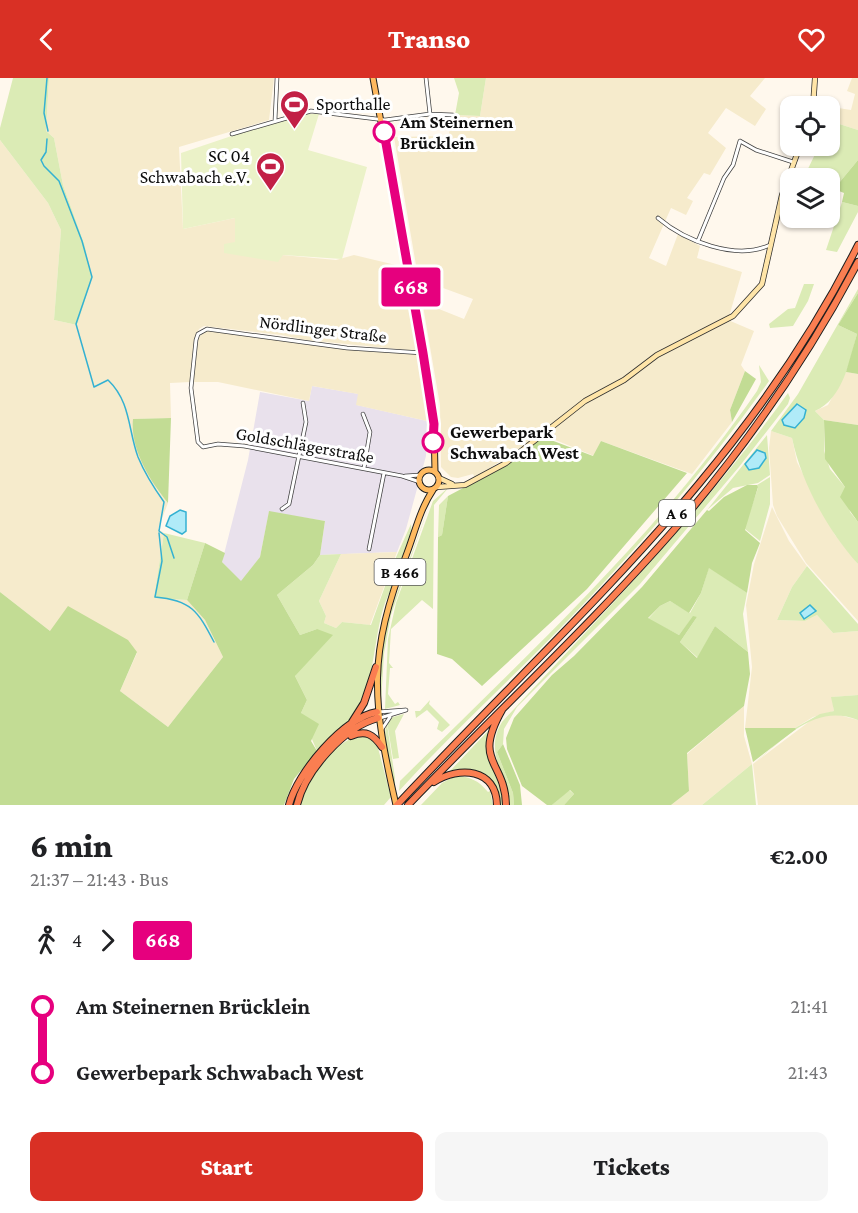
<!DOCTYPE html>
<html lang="en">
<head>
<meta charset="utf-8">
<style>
  :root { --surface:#fff; --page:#f6f6f6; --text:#202124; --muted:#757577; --accent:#d93025 }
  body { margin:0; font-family:"Crimson Pro",serif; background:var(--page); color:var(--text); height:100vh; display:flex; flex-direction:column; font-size:22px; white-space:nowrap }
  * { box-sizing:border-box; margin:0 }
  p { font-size:20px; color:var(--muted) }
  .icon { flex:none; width:33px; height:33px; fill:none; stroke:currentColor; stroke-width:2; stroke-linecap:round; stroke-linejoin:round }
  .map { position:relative; height:727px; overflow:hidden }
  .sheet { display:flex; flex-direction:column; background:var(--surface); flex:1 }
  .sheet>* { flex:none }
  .badge { padding:0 12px; border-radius:4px; font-size:21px; line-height:39px }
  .fabs { position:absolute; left:780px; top:18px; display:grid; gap:12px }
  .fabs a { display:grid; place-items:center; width:60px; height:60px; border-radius:12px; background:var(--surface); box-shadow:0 2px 4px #0004; font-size:30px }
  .map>.badge { position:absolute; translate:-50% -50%; box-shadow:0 0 0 3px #fff }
  .legs { display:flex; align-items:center; gap:9px; height:66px; padding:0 30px; font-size:20px }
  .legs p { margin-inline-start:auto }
  .overview { display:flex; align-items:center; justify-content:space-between; height:102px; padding:0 30px }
  h1 { font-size:33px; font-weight:800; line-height:45px }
  .button { display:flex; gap:12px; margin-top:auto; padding:12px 30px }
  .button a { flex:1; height:69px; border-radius:12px; background:var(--accent); color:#fff; font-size:24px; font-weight:800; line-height:69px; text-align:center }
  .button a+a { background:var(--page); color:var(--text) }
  ul { padding:0 30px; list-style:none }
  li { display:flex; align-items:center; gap:21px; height:66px; font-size:22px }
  li i { display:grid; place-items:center; width:9px; height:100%; margin:0 8px; background:currentColor }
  li i::after { content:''; width:15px; height:15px; margin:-8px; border:4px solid; border-radius:50%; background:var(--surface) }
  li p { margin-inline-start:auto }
  li:first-child i { background:linear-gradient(#0000 50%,currentColor 0) }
  li:last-child i { background:linear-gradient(currentColor 50%,#0000 0) }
  header { display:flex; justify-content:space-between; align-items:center; height:78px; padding:0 30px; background:var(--accent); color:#fff; font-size:27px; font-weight:800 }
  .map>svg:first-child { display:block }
</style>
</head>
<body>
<header><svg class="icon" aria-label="back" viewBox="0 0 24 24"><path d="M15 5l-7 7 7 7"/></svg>Transo<svg class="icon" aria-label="heart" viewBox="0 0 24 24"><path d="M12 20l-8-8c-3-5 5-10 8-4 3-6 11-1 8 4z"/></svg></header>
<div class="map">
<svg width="858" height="727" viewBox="0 0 858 727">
  <rect width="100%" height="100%" fill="#fff8ed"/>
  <path fill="#e9e1ec" d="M312,308L359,316L357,327L427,343L426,378L406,451L397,474L320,477L325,443L269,434L260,479L241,504L222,484L248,382L260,314L309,323Z"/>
  <path fill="#f6ebcc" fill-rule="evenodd" d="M49,0H274L269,42L179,69L183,151L235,140V164L282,177L336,182L354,177L404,189L419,271L417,273L306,262L281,257L204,248L199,251L194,263L190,304L170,305L171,340L133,341L157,411L168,425L158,451L164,455L154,520L187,522L205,542L223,579L168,649L120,613L137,575L50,553L0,514V62L48,125L61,152L54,242L77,247L83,224L84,165L63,107L54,60L46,53Z
    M486,0H765L750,18L766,31L755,48L726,30L708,55L726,70L710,97L704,95L687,120L693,123L686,137L671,130L649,180L666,188L678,156L700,168L697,180L742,194L728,242L754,253L741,287L745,293L730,332L732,344L692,396L601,363L594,378L541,356L475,400L473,396L458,400L451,399L441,389L440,327L394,59L448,58L455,37L480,38ZM435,207L473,221L464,241L439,231L434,217Z
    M852,0H858V52L830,43L832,29L851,32L855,16L847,13Z
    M206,252L364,273L421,276L427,343L356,327L358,316L312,308L309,323L218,304H192L197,261Z
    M846,294L858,296V347L824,342L815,333L828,327Z
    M771,353L792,360L797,384L805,400L835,457L858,486V543L806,485L777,438L773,427L769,370Z
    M772,429L789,463L807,488L792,509L777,542L805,543L817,537L833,555L858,553V617L832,619L834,633L813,639L795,650H745L752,589L746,527L754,486Z
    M397,474L370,547L342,544L336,550L324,545L326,538L319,523L341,476Z
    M744,628V658L752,686L702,727H671L689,713L687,676Z
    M835,636L858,642V727H758L753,686L814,640Z"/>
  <path fill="#dbebb5" d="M13,0H49L46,53L54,60L63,107L84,165L92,200L77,247L54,242L61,152L48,125L0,62V50Z
    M454,0H486L480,38L455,37L459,15Z
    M830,43L858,52V82L834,111L830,109V100H811L805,97L819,68H830Z
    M842,124L858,128V134L837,174L826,172Z
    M804,206H814L808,223L793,248L770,250L769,246L788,231L795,230Z
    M858,211V215L838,247L857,256C850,282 843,321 815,333L824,342V373L830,391L845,409L850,434L858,444V486C828,453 801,404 792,360L771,353L798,316Z
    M759,287L769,303C711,385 646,461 576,534C518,595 455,651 399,713L400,703C525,579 656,459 757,313L761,304Z
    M788,315L790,320L788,326L739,389L640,506L517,629L504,651L503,666L497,674L513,715L514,727H509C508,697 483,675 502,644C602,536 701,436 788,315Z
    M767,357L770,397L758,405L733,410L707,432Z
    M770,399V426L760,463L745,451V448L758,410L757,407Z
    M449,409L434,427L433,531L422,522L391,551L389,585L393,590H390L388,616L395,626L398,624L400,627L385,631L388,561L396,525L433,423Z
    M448,418L442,457L438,459L439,427Z
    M430,425L391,537L384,576L381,625V580L388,540Z
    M411,446C414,469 392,506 384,528C374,560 375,596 360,626C351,645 332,659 317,673L301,635L307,622L295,598L317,551L300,557L277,517L313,487L320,477L341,476L319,523L326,538L324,545L336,550L342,544L371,547L393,486Z
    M164,455L205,465L187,522L154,520Z
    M807,488L858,546V553L833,555L817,537L805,543L777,542L792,509Z
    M709,489L747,515L743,536L748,574L715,548L698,580L680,564L697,539H693L679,557L648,541L660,528L670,523L690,535L701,515Z
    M858,617V642C814,625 785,661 753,686L795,650L820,636L834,633L831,619Z
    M430,622L429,626L450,647L442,654L437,651L439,644L427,632L416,640L415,633H420Z
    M404,636L395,653L399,680L393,681L387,644L393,639Z
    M387,646L395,700V708C391,694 381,658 387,646Z
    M488,653C481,687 502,697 503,727H499L497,718L475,694L450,693Z
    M356,658L370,659L378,670L391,719L384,727H299C309,699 328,670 356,658Z
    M752,686L756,727H702Z
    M455,698C470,698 479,703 488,714L490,713L493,727H421L442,705Z
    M569,712L574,716L564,727H552Z"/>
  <path fill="#c2dc94" d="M858,82V128L842,124L844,115L834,111Z
    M858,215V296L846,294L857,256L838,247Z
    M745,293L756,301L732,344L730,332Z
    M171,340L168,425C150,403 130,371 133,341Z
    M824,342L858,347V444L840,419L845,409L825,381Z
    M543,359L593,378L601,363L687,395L587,511L482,608L452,581L437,576L438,459L442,457L448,418L497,392Z
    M747,407H757L758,409L745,452L760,465L752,485L747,515L709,490L701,515L689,535L670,523L660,528L648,540L679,557L693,538L697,539L680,564L697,580L715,548L748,574L750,596L744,628L687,675L689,713L671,727H564L574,716L570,712L552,727H547L522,708L507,671L506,660L514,640L552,597L574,578L642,509L707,432L709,433L724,419Z
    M269,433L325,443L320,477L313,487L277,517L300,557L317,551L333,557L295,598L307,622L301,635L319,646L311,663L317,673L294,701L284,727H0V514L50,553L68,528L128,562L137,574L120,613L168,649L223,579L205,542L187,522L205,465L225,475L222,484L241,503L260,479Z
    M745,650H795L796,651L753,684Z
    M503,666L520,707L522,727H514L513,715L497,674Z"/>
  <path fill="#ebf2c8" d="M297,36H319L308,72L367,89L342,181L283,177L278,184L224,175V166L235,164V140L183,151L181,75Z"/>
  <path fill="#b0ebf8" stroke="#34b1d2" stroke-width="1.5" d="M797,326L806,332L804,340L795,350L784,347L782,342Z
    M757,372L765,375L766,380L759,390L749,392L745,386Z
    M180,432L186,434V453L182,456L166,448L170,438Z
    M810,527L816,533L804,541L800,535Z"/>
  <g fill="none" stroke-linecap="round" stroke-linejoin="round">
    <path stroke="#34b1d2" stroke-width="1.5" d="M47,0L44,35L48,53
      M47,61L46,74L41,82L44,88L59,103L82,163L92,199L76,246L94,309L108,302C131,324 128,352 138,379C145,396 154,410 164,424L159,453L167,459L174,480
      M159,455L162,483L155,519C191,522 198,533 214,564"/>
    <defs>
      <path id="street" d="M426,0L430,36
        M275,42L277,0
        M232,56L311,33L385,42L430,36L453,37
        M658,140C685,163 736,183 770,167
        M698,163L724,100L733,87L740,63L756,72L793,84
        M363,336L370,354L364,390
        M405,398L421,397
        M420,404L402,398L244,368L218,366L203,369L198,364L191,310L196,262L198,256L207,251L347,270L423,275
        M282,431L289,426L306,344L303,325
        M369,471L384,395
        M378,634L405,632
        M380,640L406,632
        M382,651L390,639"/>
      <path id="secondary" d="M813,28L815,0
        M439,400L452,406
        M437,409L465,407L506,385L585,323L624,302L657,277L733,238L762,206L782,117L800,68"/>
      <path id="primary" d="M373,0L423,275L434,346L435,394
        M419 402a10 10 0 1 1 20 0a10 10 0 1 1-20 0Z
        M396,727C372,622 367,578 407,475C415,454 420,431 433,412"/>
      <path id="highway" d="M502,632C472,685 505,682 506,727
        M352,644L364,625L376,589
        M351,658C366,652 373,656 382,669
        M434,704C459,688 496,690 497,727
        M289,727C297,695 343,640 377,634
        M297,727C305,693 344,649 378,640
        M397,727C565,547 746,392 858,167
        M408,727C498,633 594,544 679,446C748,365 808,279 858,184"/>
    </defs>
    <use href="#street" stroke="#404040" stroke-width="4.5"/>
    <use href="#secondary" stroke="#2f2f2f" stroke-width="6"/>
    <use href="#primary" stroke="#1e1e1e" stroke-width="7"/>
    <use href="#highway" stroke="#1e1e1e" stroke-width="8"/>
    <use href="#street" stroke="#fff" stroke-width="3"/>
    <use href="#secondary" stroke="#ffe5a8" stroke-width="4.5"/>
    <use href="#primary" stroke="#feb95f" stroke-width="5"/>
    <use href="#highway" stroke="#fa7e51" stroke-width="6"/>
  </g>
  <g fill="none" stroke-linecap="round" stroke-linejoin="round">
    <defs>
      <path id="line-1" d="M384,54L423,275L434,346L433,364"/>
    </defs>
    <use href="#line-1" stroke="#fff" stroke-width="14"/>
    <use href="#line-1" stroke="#e6007e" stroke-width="9"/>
  </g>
  <defs>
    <symbol id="stadium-pin" viewBox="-11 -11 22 30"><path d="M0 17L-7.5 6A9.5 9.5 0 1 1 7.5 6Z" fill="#c22046" stroke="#fff"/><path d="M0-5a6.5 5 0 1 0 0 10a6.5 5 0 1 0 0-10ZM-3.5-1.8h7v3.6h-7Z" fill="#fff"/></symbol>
  </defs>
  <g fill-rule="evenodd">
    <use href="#stadium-pin" x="278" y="10" width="33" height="45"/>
    <use href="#stadium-pin" x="254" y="72" width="33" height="45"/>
  </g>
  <g fill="#fff" stroke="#e6007e" stroke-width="3">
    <circle cx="384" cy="54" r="10"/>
    <circle cx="433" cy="364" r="10"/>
  </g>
  <g text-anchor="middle" stroke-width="6" stroke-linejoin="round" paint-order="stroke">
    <g fill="#fff" stroke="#565656" stroke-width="1.5">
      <rect x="659" y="422" width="36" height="26" rx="4.5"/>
      <rect x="374.5" y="481" width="51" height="26" rx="4.5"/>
    </g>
    <g font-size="16" font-weight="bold" fill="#0d0d0d">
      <text x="677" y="441">A 6</text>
      <text x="400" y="500">B 466</text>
    </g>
    <g font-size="18" fill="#0d0d0d" stroke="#fff" text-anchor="start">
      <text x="316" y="32">Sporthalle</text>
      <text x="250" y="84" text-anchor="end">SC 04<tspan x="250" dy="21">Schwabach e.V.</tspan></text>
    </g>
    <g font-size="18" font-weight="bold" fill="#0d0d0d" stroke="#fff" text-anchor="start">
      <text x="400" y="50">Am Steinernen<tspan x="400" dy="21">Brücklein</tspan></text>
      <text x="450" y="360">Gewerbepark<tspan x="450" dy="21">Schwabach West</tspan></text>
    </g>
    <g font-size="18" fill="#0d0d0d" stroke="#fff">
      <text transform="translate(323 251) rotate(7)" y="6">Nördlinger Straße</text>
      <text transform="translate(305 367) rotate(10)" y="6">Goldschlägerstraße</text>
    </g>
  </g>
</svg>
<div class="fabs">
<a><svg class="icon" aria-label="locate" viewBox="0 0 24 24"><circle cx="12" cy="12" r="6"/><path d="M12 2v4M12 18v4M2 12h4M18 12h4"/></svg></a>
<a><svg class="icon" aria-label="layers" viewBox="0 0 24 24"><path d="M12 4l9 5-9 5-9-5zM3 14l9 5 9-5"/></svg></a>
</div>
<b class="badge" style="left:411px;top:209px;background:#e6007e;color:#fff">668</b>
</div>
<section class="sheet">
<div class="overview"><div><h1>6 min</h1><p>21:37 – 21:43 · Bus</p></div><b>€2.00</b></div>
<div class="legs"><svg class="icon" aria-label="walk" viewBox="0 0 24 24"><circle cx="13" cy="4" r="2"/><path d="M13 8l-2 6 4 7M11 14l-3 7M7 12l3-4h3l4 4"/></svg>4<svg class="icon" aria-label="forward" viewBox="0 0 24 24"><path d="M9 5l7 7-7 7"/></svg><b class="badge" style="background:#e6007e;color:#fff">668</b></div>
<ul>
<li><i style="color:#e6007e"></i><b>Am Steinernen Brücklein</b><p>21:41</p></li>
<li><i style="color:#e6007e"></i><b>Gewerbepark Schwabach West</b><p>21:43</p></li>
</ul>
<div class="button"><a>Start</a><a>Tickets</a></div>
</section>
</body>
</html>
